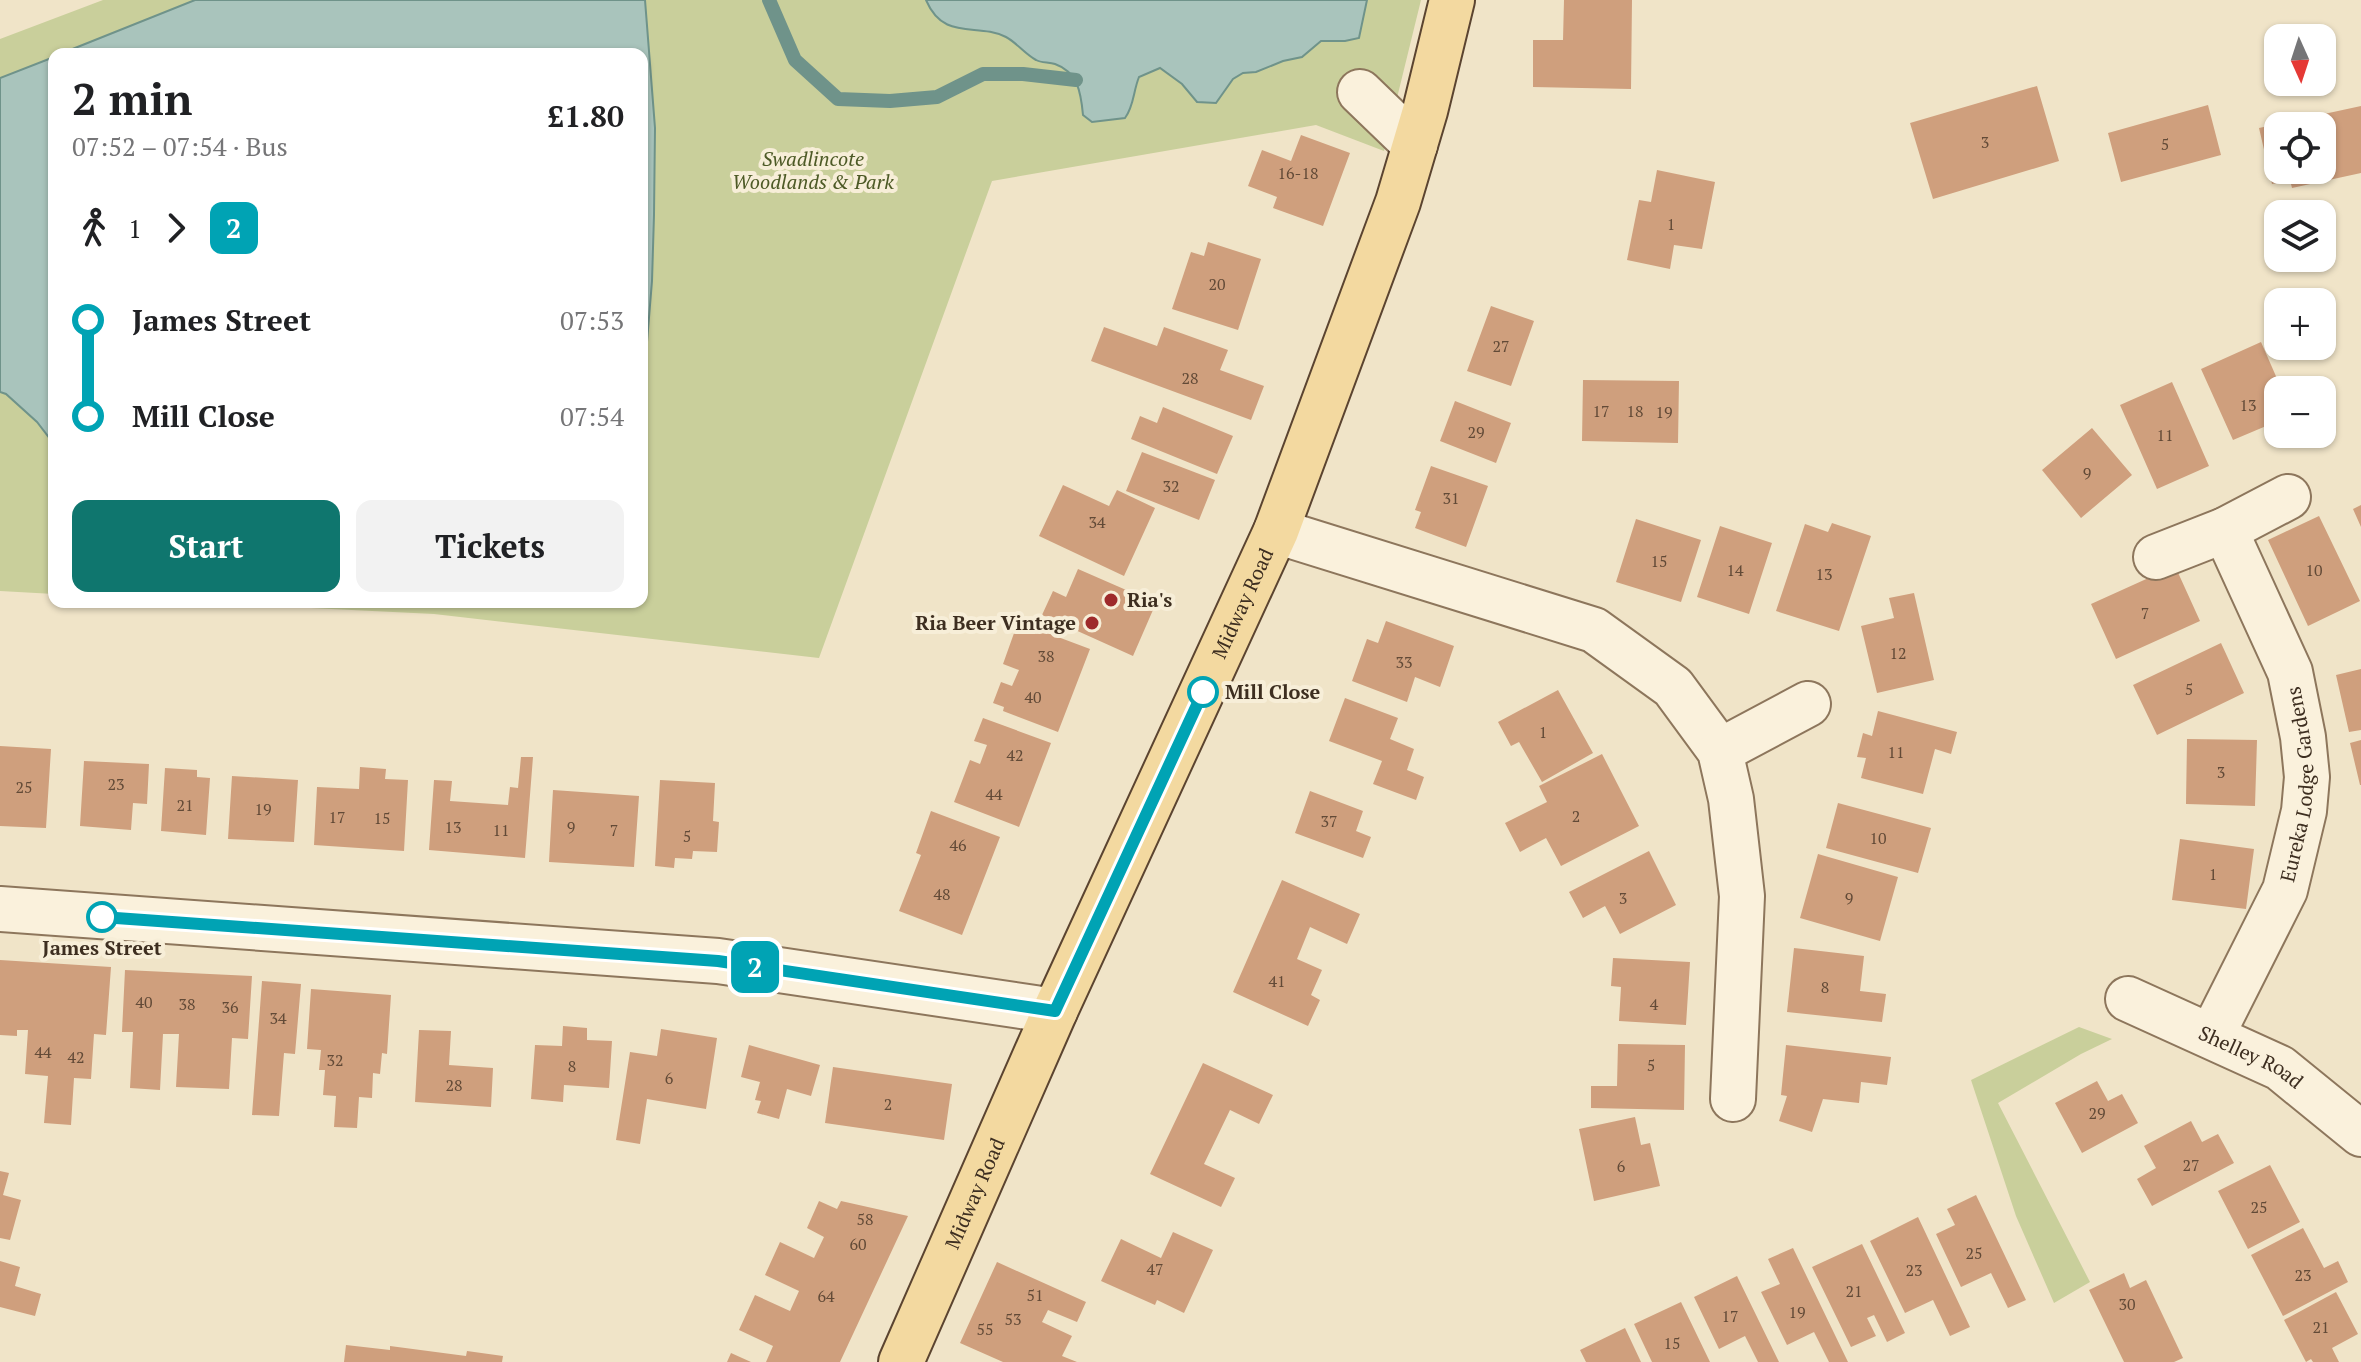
<!DOCTYPE html>
<html lang="en">
<head>
<meta charset="utf-8">
<style>
  :root { --surface:#fff; --page:#f2f2f2; --text:#202124; --muted:#757577; --accent:#0f766e }
  body { margin:0; font-family:"PT Serif",serif; background:var(--page); color:var(--text); height:100vh; display:flex; flex-direction:column; font-size:30px; white-space:nowrap }
  * { box-sizing:border-box; margin:0 }
  p { font-size:26px; color:var(--muted) }
  .icon { flex:none; width:44px; height:44px; fill:none; stroke:currentColor; stroke-width:2; stroke-linecap:round; stroke-linejoin:round }
  .map { position:relative; flex:1; overflow:hidden }
  .sheet { position:absolute; left:48px; top:48px; width:600px; height:560px; display:flex; flex-direction:column; background:var(--surface); border-radius:16px; box-shadow:0 2px 6px #0004 }
  .sheet>* { flex:none }
  .badge { padding:0 16px; border-radius:12px; font-size:28px; line-height:52px }
  .needle { width:52px; rotate:177deg }
  .buttons { position:absolute; left:2264px; top:24px; display:grid; gap:16px }
  .buttons a { display:grid; place-items:center; width:72px; height:72px; border-radius:16px; background:var(--surface); box-shadow:0 2px 6px #0004; font-size:40px }
  .map>.badge { position:absolute; translate:-50% -50%; box-shadow:0 0 0 4px #fff }
  .legs { display:flex; align-items:center; gap:12px; height:88px; padding:0 24px; font-size:26px }
  .legs p { margin-inline-start:auto }
  .summary { display:flex; align-items:center; justify-content:space-between; height:136px; padding:0 24px }
  h1 { font-size:44px; font-weight:800; line-height:60px }
  .primary-button { display:flex; gap:16px; margin-top:auto; padding:16px 24px }
  .primary-button a { flex:1; height:92px; border-radius:16px; background:var(--accent); color:#fff; font-size:32px; font-weight:800; line-height:92px; text-align:center }
  .primary-button a+a { background:var(--page); color:var(--text) }
  ul { padding:0 24px; list-style:none }
  li { display:flex; align-items:center; gap:28px; height:96px; font-size:30px }
  li i { display:grid; place-items:center; width:12px; height:100%; margin:0 10px; background:currentColor }
  li i::after { content:''; width:20px; height:20px; margin:-10px; border:6px solid; border-radius:50%; background:var(--surface) }
  li p { margin-inline-start:auto }
  li:first-child i { background:linear-gradient(#0000 50%,currentColor 0) }
  li:last-child i { background:linear-gradient(currentColor 50%,#0000 0) }
  .map>svg:first-child { display:block }
</style>
</head>
<body>
<div class="map">
<svg width="2361" height="1362" viewBox="0 0 2361 1362">
  <rect width="100%" height="100%" fill="#f0e4c8"/>
  <path fill="#c9cf9b" d="M103,0H1421L1384,151L1316,125L992,181L819,658L434,614L186,602H642V54H54V594L0,591V39Z
    M2079,1027L2112,1039L2081,1054L1998,1103L2090,1282L2054,1303L2016,1216L1971,1080Z"/>
  <path fill="#a9c4bc" stroke="#6f938a" stroke-width="2" d="M195,0H645L655,128L654,215L652,281L646,354L642,370V54H60Z
    M926,0H1367L1359,38L1345,41H1321L1302,57L1283,61L1256,72L1243,73L1233,79L1216,103L1197,102L1182,84L1160,68L1139,77C1133,92 1134,106 1125,118L1092,122L1083,115C1081,93 1078,72 1055,64C1049,62 1041,63 1036,60C1025,54 1017,43 1006,37C977,22 944,42 926,0Z
    M54,57V444L37,422L6,394L0,392V78Z"/>
  <g fill="none" stroke-linecap="round" stroke-linejoin="round">
    <path stroke="#6f938a" stroke-width="14" d="M769,0L795,60L838,99L890,101L937,97L983,74H1023L1076,80"/>
  </g>
  <path fill="#cf9f7d" fill-rule="evenodd" d="M1564,0H1632L1631,89L1533,87V40H1563Z
    M2037,86L2059,161L1933,199L1910,123Z
    M2208,105L2221,155L2121,182L2108,133Z
    M2361,106V173L2292,188L2290,180L2272,184L2259,128ZM2278,126H2322V170H2278Z
    M1301,135L1350,153L1323,226L1273,208L1277,197L1248,186L1262,150L1291,161Z
    M1657,170L1715,182L1702,249L1674,245L1670,269L1627,260L1639,200L1651,202Z
    M1208,242L1261,259L1238,330L1172,309L1191,252L1204,256Z
    M1491,306L1534,321L1511,386L1467,371Z
    M1104,327L1157,346L1164,327L1228,350L1220,370L1264,386L1251,420L1091,361Z
    M2261,342L2282,390H2278V421L2233,440L2201,369Z
    M1583,380L1679,381L1678,443L1582,441Z
    M2172,382L2209,466L2157,489L2120,405Z
    M1455,401L1511,423L1496,463L1440,441Z
    M1163,407L1233,436L1217,474L1131,439L1140,416L1157,423Z
    M2092,428L2132,475L2081,518L2042,470Z
    M1142,452L1215,480L1199,520L1126,491Z
    M1431,466L1488,486L1466,547L1415,528L1421,512L1415,510Z
    M1063,485L1109,506L1117,490L1155,508L1124,576L1039,536Z
    M2361,505V527L2353,509Z
    M2319,516L2360,601L2308,626L2268,540Z
    M1636,519L1701,540L1681,602L1616,582Z
    M1832,523L1871,536L1839,631L1776,611L1805,524L1828,532Z
    M1720,526L1772,543L1749,614L1697,597Z
    M2175,566L2200,621L2116,659L2091,604Z
    M1078,569L1156,603L1133,656L1042,615L1053,591L1066,597Z
    M1914,593L1934,680L1877,693L1861,626L1894,618L1889,598Z
    M1386,621L1454,646L1440,687L1415,677L1407,702L1352,681L1367,639L1378,643Z
    M1018,622L1090,649L1058,732L1003,711L1004,707L993,703L1001,682L1012,686L1019,670L1003,664Z
    M2221,643L2244,693L2157,735L2133,685Z
    M2361,669V730L2349,732L2336,675Z
    M1558,690L1593,753L1542,782L1519,742L1511,746L1498,722Z
    M1345,698L1398,718L1390,739L1414,749L1407,770L1424,777L1416,800L1373,784L1382,761L1329,741Z
    M1878,711L1957,732L1951,754L1935,749L1923,794L1861,778L1866,758L1857,757L1863,733L1872,736Z
    M983,718L1051,743L1019,827L954,802L970,760L980,764L987,745L974,741Z
    M2187,739L2257,740L2255,806L2186,804Z
    M2361,740V785H2360L2350,743Z
    M0,746L51,749L46,828L0,826Z
    M1602,754L1639,826L1561,866L1546,838L1520,852L1505,823L1547,802L1539,786Z
    M521,757H533L525,858L429,850L434,780L452,781L450,801L508,805L510,787L518,788Z
    M84,761L149,764L147,804L133,803L131,830L80,826Z
    M360,767L386,769L385,779L408,780L404,851L314,845L317,787L359,789Z
    M165,768L197,770V777L210,778L206,835L161,831Z
    M232,776L298,780L294,842L228,839Z
    M660,780L715,783L713,821L719,822L717,852L693,851L692,859L675,858L674,868L655,866Z
    M553,790L639,796L634,867L549,862Z
    M1310,791L1363,811L1356,831L1371,837L1363,858L1295,833Z
    M1838,803L1931,828L1918,873L1826,848Z
    M931,811L1000,837L962,935L899,911L921,855L916,853Z
    M2180,839L2254,849L2246,909L2172,900Z
    M1649,851L1676,905L1620,934L1605,906L1583,918L1569,892Z
    M1818,854L1898,877L1880,941L1800,918Z
    M1282,880L1360,914L1347,944L1310,927L1297,959L1322,970L1311,995L1320,1000L1308,1026L1233,992Z
    M1794,948L1864,956L1860,991L1886,994L1882,1022L1787,1012Z
    M1613,958L1690,962L1686,1025L1619,1021L1621,987L1611,986Z
    M0,960L111,967L106,1035L94,1034L91,1079L74,1078L71,1125L44,1123L48,1076L25,1074L28,1030H17V1036L0,1035Z
    M125,970L252,976L248,1039L232,1038L229,1089L176,1087L179,1034H163L160,1090L130,1088L133,1032H122Z
    M262,981L301,984L295,1054L284,1053L279,1116L252,1115Z
    M311,989L391,995L387,1054L382,1053L380,1074L373,1073L372,1098L359,1097L357,1128L334,1127L336,1096L323,1095L325,1070H319L321,1050L307,1049Z
    M563,1026L587,1028V1040L612,1041L609,1088L564,1085L563,1102L531,1099L535,1045L562,1046Z
    M661,1029L717,1038L706,1109L647,1099L640,1144L616,1140L630,1052L657,1056Z
    M419,1030L451,1031L449,1065L493,1068L491,1107L415,1102Z
    M1618,1044L1685,1045L1684,1110L1591,1108V1086H1617Z
    M749,1045L820,1065L811,1096L787,1089L779,1119L757,1113L761,1101L755,1100L760,1082L741,1077Z
    M1786,1045L1891,1057L1887,1085L1861,1082L1859,1103L1823,1099L1812,1132L1779,1121L1787,1096L1781,1095Z
    M1203,1063L1273,1095L1259,1124L1230,1110L1204,1164L1235,1178L1221,1207L1150,1174Z
    M833,1067L952,1084L944,1140L825,1123Z
    M2097,1081L2108,1101L2122,1094L2138,1123L2082,1153L2055,1103Z
    M1635,1117L1641,1145L1650,1143L1660,1186L1594,1201L1579,1129Z
    M2191,1121L2202,1142L2218,1134L2234,1163L2152,1206L2137,1179L2156,1168L2144,1146Z
    M2270,1165L2300,1222L2248,1249L2218,1191Z
    M0,1171L9,1173L3,1195L21,1200L10,1240L0,1238Z
    M1976,1195L2026,1300L2008,1308L1991,1273L1961,1287L1936,1234L1955,1225L1947,1209Z
    M819,1201L837,1209L841,1201L908,1216L840,1362H766L773,1346L739,1330L755,1295L790,1311L799,1291L765,1275L780,1242L814,1258L824,1237L807,1228Z
    M1918,1217L1970,1327L1950,1336L1933,1300L1905,1313L1870,1241Z
    M2303,1228L2324,1268L2338,1261L2348,1282L2283,1316L2251,1255Z
    M1173,1232L1213,1250L1184,1313L1157,1300L1155,1305L1101,1281L1121,1239L1161,1258Z
    M1862,1244L1905,1333L1887,1342L1874,1315L1867,1318L1876,1336L1851,1347L1812,1267Z
    M1793,1248L1848,1362H1829L1814,1332L1787,1345L1761,1292L1780,1284L1768,1259Z
    M0,1261L20,1267L15,1286L41,1294L35,1316L0,1307Z
    M997,1262L1086,1302L1077,1322L1048,1310L1042,1322L1072,1336L1062,1356L1077,1362H1003L960,1343Z
    M2124,1273L2130,1288L2146,1280L2183,1358L2174,1362H2124L2089,1290Z
    M1737,1276L1779,1362H1758L1745,1336L1719,1349L1694,1297Z
    M2336,1292L2358,1334L2332,1348L2339,1362H2313L2311,1359L2306,1362L2284,1320Z
    M1681,1302L1710,1362H1652L1634,1324Z
    M1625,1328L1641,1362H1586L1580,1350Z
    M346,1345L390,1350V1346L466,1356L467,1351L503,1356L502,1362H344Z
    M731,1353L751,1362H727Z"/>
  <g fill="none" stroke-linecap="round" stroke-linejoin="round">
    <defs>
      <g id="minor">
        <path d="M1360,92L1415,145"/>
        <path d="M1276,531L1594,630L1673,687L1720,751L1731,799L1742,896L1733,1099"/>
        <path d="M2156,557L2225,530L2288,497"/>
        <path d="M1720,751L1808,704"/>
        <path d="M0,909L718,961L1055,1011"/>
        <path id="s1" d="M2128,999L2280,1068L2361,1134"/>
        <path id="s2" d="M2212,1035L2285,890L2304,811L2307,777L2303,737L2290,672L2225,530"/>
      </g>
      <g id="major">
        <path id="s3" d="M901,1362L1055,1011L1276,531L1398,202L1425,111L1452,0"/>
      </g>
    </defs>
    <use href="#minor" stroke="#8d765c" stroke-width="48"/>
    <use href="#major" stroke="#5b4430" stroke-width="48"/>
    <use href="#minor" stroke="#faf1dc" stroke-width="44"/>
    <use href="#major" stroke="#f3d9a0" stroke-width="44"/>
  </g>
  <g fill="none" stroke-linecap="round" stroke-linejoin="round">
    <defs>
      <path id="line-1" d="M102,917L718,961L1055,1011L1203,692"/>
    </defs>
    <use href="#line-1" stroke="#fff" stroke-width="18"/>
    <use href="#line-1" stroke="#00a3b4" stroke-width="12"/>
  </g>
  <g fill="#9e2a2b" stroke="#f7eed8" stroke-width="3">
    <circle cx="1111" cy="600" r="8"/>
    <circle cx="1092" cy="623" r="8"/>
  </g>
  <g fill="#fff" stroke="#00a3b4" stroke-width="4">
    <circle cx="1203" cy="692" r="14"/>
    <circle cx="102" cy="917" r="14"/>
  </g>
  <g text-anchor="middle" stroke-width="8" stroke-linejoin="round" paint-order="stroke">
    <g font-size="16" fill="#624a37">
      <text x="1985" y="148">3</text>
      <text x="2165" y="150">5</text>
      <text x="1298" y="179">16-18</text>
      <text x="1671" y="230">1</text>
      <text x="1217" y="290">20</text>
      <text x="1501" y="352">27</text>
      <text x="1190" y="384">28</text>
      <text x="2248" y="411">13</text>
      <text x="1601" y="417">17</text>
      <text x="1635" y="417">18</text>
      <text x="1664" y="418">19</text>
      <text x="1476" y="438">29</text>
      <text x="2165" y="441">11</text>
      <text x="2087" y="479">9</text>
      <text x="1171" y="492">32</text>
      <text x="1451" y="504">31</text>
      <text x="1097" y="528">34</text>
      <text x="1659" y="567">15</text>
      <text x="1735" y="576">14</text>
      <text x="2314" y="576">10</text>
      <text x="1824" y="580">13</text>
      <text x="2145" y="619">7</text>
      <text x="1898" y="659">12</text>
      <text x="1046" y="662">38</text>
      <text x="1404" y="668">33</text>
      <text x="2189" y="695">5</text>
      <text x="1033" y="703">40</text>
      <text x="1543" y="738">1</text>
      <text x="1896" y="758">11</text>
      <text x="1015" y="761">42</text>
      <text x="2221" y="778">3</text>
      <text x="116" y="790">23</text>
      <text x="24" y="793">25</text>
      <text x="994" y="800">44</text>
      <text x="185" y="811">21</text>
      <text x="263" y="815">19</text>
      <text x="1576" y="822">2</text>
      <text x="337" y="823">17</text>
      <text x="382" y="824">15</text>
      <text x="1329" y="827">37</text>
      <text x="453" y="833">13</text>
      <text x="571" y="833">9</text>
      <text x="501" y="836">11</text>
      <text x="614" y="836">7</text>
      <text x="687" y="842">5</text>
      <text x="1878" y="844">10</text>
      <text x="958" y="851">46</text>
      <text x="2213" y="880">1</text>
      <text x="942" y="900">48</text>
      <text x="1623" y="904">3</text>
      <text x="1849" y="904">9</text>
      <text x="1277" y="987">41</text>
      <text x="1825" y="993">8</text>
      <text x="144" y="1008">40</text>
      <text x="187" y="1010">38</text>
      <text x="1654" y="1010">4</text>
      <text x="230" y="1013">36</text>
      <text x="278" y="1024">34</text>
      <text x="43" y="1058">44</text>
      <text x="76" y="1063">42</text>
      <text x="335" y="1066">32</text>
      <text x="1651" y="1071">5</text>
      <text x="572" y="1072">8</text>
      <text x="669" y="1084">6</text>
      <text x="454" y="1091">28</text>
      <text x="888" y="1110">2</text>
      <text x="2097" y="1119">29</text>
      <text x="2191" y="1171">27</text>
      <text x="1621" y="1172">6</text>
      <text x="2259" y="1213">25</text>
      <text x="865" y="1225">58</text>
      <text x="858" y="1250">60</text>
      <text x="1974" y="1259">25</text>
      <text x="1155" y="1275">47</text>
      <text x="1914" y="1276">23</text>
      <text x="2303" y="1281">23</text>
      <text x="1854" y="1297">21</text>
      <text x="1035" y="1301">51</text>
      <text x="826" y="1302">64</text>
      <text x="2127" y="1310">30</text>
      <text x="1797" y="1318">19</text>
      <text x="1730" y="1322">17</text>
      <text x="1013" y="1325">53</text>
      <text x="2321" y="1333">21</text>
      <text x="985" y="1335">55</text>
      <text x="1672" y="1349">15</text>
    </g>
    <g font-size="20" font-style="italic" fill="#4d5a26" stroke="#f7eed8">
      <text x="813" y="166">Swadlincote<tspan x="813" dy="23">Woodlands &amp; Park</tspan></text>
    </g>
    <g font-size="20" font-weight="bold" fill="#3d2e20" stroke="#f7eed8" text-anchor="start">
      <text x="1127" y="607">Ria's</text>
      <text x="1076" y="630" text-anchor="end">Ria Beer Vintage</text>
    </g>
    <g font-size="20" fill="#3d2e20" stroke="#f7eed8">
      <text dy="7" stroke="none"><textPath href="#s3" startOffset="832">Midway Road</textPath></text>
      <text dy="7" stroke="none"><textPath href="#s2" startOffset="270">Eureka Lodge Gardens</textPath></text>
      <text dy="7" stroke="none"><textPath href="#s1" startOffset="136">Shelley Road</textPath></text>
      <text dy="7" stroke="none"><textPath href="#s3" startOffset="184">Midway Road</textPath></text>
    </g>
    <g font-size="20" font-weight="bold" fill="#3d2e20" stroke="#f7eed8" text-anchor="start">
      <text x="1225" y="699">Mill Close</text>
      <text x="102" y="955" text-anchor="middle">James Street</text>
    </g>
  </g>
</svg>
<div class="buttons">
<a><svg class="needle" viewBox="-14 -14 28 28"><path d="M0-13l5 13h-10z" fill="#e53935"/><path d="M0 13l5-13h-10z" fill="#757577"/></svg></a>
<a><svg class="icon" aria-label="locate" viewBox="0 0 24 24"><circle cx="12" cy="12" r="6"/><path d="M12 2v4M12 18v4M2 12h4M18 12h4"/></svg></a>
<a><svg class="icon" aria-label="layers" viewBox="0 0 24 24"><path d="M12 4l9 5-9 5-9-5zM3 14l9 5 9-5"/></svg></a>
<a>+</a>
<a>−</a>
</div>
<b class="badge" style="left:755px;top:967px;background:#00a3b4;color:#fff">2</b>
<section class="sheet">
<div class="summary"><div><h1>2 min</h1><p>07:52 – 07:54 · Bus</p></div><b>£1.80</b></div>
<div class="legs"><svg class="icon" aria-label="walk" viewBox="0 0 24 24"><circle cx="13" cy="4" r="2"/><path d="M13 8l-2 6 4 7M11 14l-3 7M7 12l3-4h3l4 4"/></svg>1<svg class="icon" aria-label="forward" viewBox="0 0 24 24"><path d="M9 5l7 7-7 7"/></svg><b class="badge" style="background:#00a3b4;color:#fff">2</b></div>
<ul>
<li><i style="color:#00a3b4"></i><b>James Street</b><p>07:53</p></li>
<li><i style="color:#00a3b4"></i><b>Mill Close</b><p>07:54</p></li>
</ul>
<div class="primary-button"><a>Start</a><a>Tickets</a></div>
</section>
</div>
</body>
</html>
